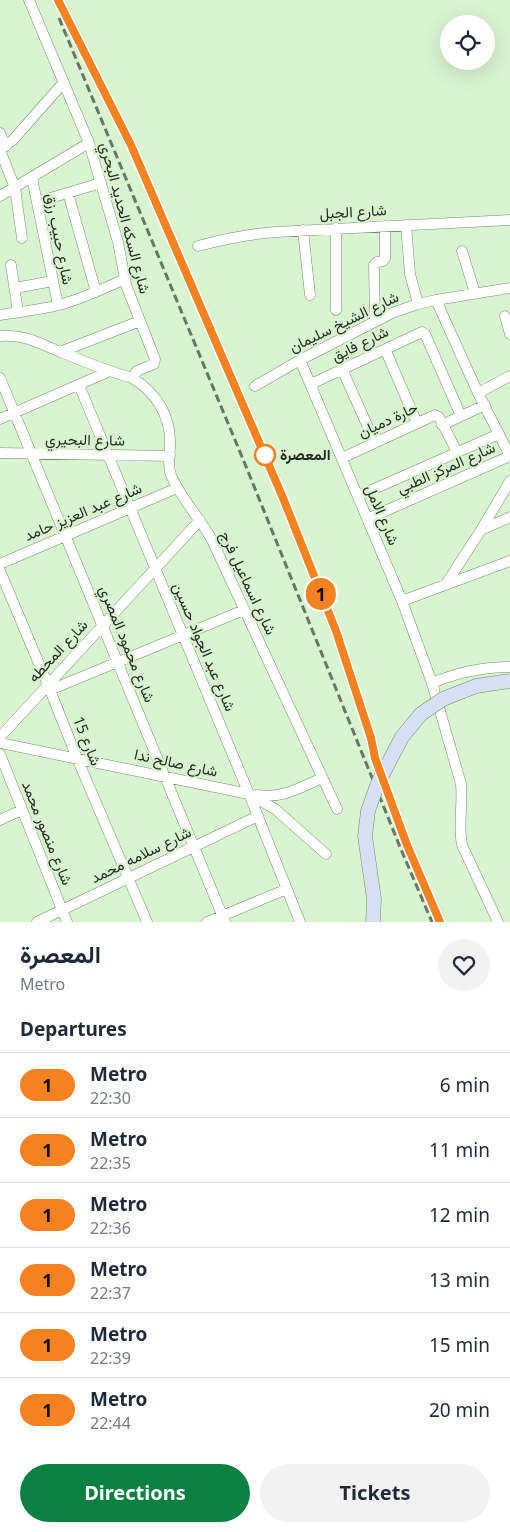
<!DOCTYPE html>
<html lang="en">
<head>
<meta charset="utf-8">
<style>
  :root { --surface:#fff; --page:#f2f2f3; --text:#1f2937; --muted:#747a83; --line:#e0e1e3; --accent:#0b8043 }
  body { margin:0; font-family:"Noto Sans",Vazirmatn,sans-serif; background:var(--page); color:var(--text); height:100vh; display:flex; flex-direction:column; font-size:19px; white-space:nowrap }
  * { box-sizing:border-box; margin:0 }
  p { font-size:16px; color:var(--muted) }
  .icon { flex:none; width:28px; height:28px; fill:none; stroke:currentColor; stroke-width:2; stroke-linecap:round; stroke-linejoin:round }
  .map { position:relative; height:922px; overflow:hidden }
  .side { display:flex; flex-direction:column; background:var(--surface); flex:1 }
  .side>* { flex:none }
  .badge { padding:0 10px; border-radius:16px; font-size:18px; line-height:32px }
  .controls { position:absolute; left:440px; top:15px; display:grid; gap:10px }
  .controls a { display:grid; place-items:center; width:55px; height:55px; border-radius:50%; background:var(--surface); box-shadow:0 5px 20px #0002; font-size:25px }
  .map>.badge { position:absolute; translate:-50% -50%; box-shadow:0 0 0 2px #fff }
  h2 { padding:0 20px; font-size:19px; line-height:45px }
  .round { display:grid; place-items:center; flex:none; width:52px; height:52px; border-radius:26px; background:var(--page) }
  .summary { display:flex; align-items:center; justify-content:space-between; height:85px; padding:0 20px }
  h1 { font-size:24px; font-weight:700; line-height:38px }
  .cta { display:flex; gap:10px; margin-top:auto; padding:10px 20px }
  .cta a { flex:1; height:58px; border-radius:30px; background:var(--accent); color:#fff; font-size:20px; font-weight:700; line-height:58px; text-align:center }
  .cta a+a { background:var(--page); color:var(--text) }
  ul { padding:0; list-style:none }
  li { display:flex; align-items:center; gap:15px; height:65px; padding:0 20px; border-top:1px solid var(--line) }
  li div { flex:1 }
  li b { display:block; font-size:19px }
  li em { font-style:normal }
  li .badge { min-width:55px; font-weight:700; text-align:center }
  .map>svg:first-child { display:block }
</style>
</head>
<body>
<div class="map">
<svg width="510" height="922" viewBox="0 0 510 922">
  <rect width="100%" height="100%" fill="#daf3d1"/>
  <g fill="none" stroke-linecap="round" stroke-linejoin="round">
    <defs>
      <path id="street" d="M29,0L89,143L118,242L126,285L155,359L154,364L137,371L132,378
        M0,133L6,146
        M0,148L12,141L64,82
        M0,150L15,188L22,238
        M32,178L58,305
        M68,193L96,292
        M0,196L89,143
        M37,202L101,183
        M406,225L410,274L418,304
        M303,230L310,295
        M198,246C224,239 249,234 276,232L510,220
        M462,251L475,293
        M11,265L18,312
        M15,288L53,281
        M436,300L478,393L510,456
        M336,310V228
        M0,315C20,312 39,310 59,305C82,299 103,289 125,279
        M505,316L510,334
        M375,320L374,265L377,262L383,261L385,258V226
        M0,336C26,334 40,344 63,353C85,362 108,371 132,378C156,392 171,416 170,445C170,455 167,465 171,475C181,499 200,518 212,540L337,809
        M385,349L417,423
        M60,352L140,321
        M300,360L402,601L432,683L461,784C463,805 458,825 462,845L498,922
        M342,369L375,443
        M0,378L225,922
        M311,384L422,332L425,334L461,416
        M79,385L249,794L300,922
        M255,386L300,360L392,313L418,304L436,300L510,288
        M478,393L510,376
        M0,419L110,371
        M442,425L485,405
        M0,453L170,456
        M342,458L435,415L439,417L457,452
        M358,496L499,434
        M367,519L510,456
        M481,530L510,517
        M0,564L177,488
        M0,571L48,685L77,758L147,922
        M446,584L481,530L510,481
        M402,601L510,561
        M432,683C456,673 483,667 510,667
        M50,690L244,610
        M0,737L200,520
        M0,743L249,794L275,809L326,854
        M0,754L67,922
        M256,795C282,799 299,788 322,778
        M0,820L22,810
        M37,922L258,816
        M207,922L287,889"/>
    </defs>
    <use href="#street" stroke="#758c6d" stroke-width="11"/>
    <use href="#street" stroke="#fff" stroke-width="10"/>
    <path stroke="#677762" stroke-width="3" stroke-dasharray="8 4" stroke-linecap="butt" d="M58,0L131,145L283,498L336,631L371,738L375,758L407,845L440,922
      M59,18L245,464L400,847L432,922"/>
    <defs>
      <path id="secondary-bridge" d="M373,922L374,899L365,836L368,811L378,783L402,737L421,714L443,699L476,686L510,681"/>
    </defs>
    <use href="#secondary-bridge" stroke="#758c6d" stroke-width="15" stroke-linecap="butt"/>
    <use href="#secondary-bridge" stroke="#d5e1f3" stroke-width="14"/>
  </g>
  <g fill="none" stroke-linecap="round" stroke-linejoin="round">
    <defs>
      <path id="line" d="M58,0L131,145L283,498L336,631L371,738L375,758L407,845L440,922"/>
    </defs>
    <use href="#line" stroke="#fff" stroke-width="11"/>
    <use href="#line" stroke="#f58220" stroke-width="8"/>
  </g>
  <circle fill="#fff" stroke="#f58220" stroke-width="2.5" cx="265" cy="455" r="10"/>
  <g text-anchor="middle" stroke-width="4.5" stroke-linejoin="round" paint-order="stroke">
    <g font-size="15" fill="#232d20" stroke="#daf3d1">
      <text transform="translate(353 212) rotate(-3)" y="5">شارع الجبل</text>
      <text transform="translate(125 218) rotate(75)" y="5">شارع السكه الحديد البحري</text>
      <text transform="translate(59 239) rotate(79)" y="5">شارع حبيب رزق</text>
      <text transform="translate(344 322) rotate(-26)" y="5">شارع الشيخ سليمان</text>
      <text transform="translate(360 344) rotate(-26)" y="5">شارع فايق</text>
      <text transform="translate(388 420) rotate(-25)" y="5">حارة دميان</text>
      <text transform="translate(85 440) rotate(1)" y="5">شارع البحيري</text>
      <text transform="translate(446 468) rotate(-24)" y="5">شارع المركز الطبي</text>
      <text transform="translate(83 512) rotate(-23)" y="5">شارع عبد العزيز حامد</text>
      <text transform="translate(382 515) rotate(67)" y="5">شارع الامل</text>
      <text transform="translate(248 583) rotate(65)" y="5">شارع اسماعيل فرج</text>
      <text transform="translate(127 644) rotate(68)" y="5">شارع محمود المصري</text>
      <text transform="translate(204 647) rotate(67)" y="5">شارع عبد الجواد حسين</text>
      <text transform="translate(58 651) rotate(-47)" y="5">شارع المحطه</text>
      <text transform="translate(87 741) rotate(68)" y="5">شارع 15</text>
      <text transform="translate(176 763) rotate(12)" y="5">شارع صالح ندا</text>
      <text transform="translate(47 833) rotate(68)" y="5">شارع منصور محمد</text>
      <text transform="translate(141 855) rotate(-26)" y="5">شارع سلامه محمد</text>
    </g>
    <g font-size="15" font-weight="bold" fill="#232d20" stroke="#daf3d1" text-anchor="start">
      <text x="280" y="460">المعصرة</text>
    </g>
  </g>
</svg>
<div class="controls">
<a><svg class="icon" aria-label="locate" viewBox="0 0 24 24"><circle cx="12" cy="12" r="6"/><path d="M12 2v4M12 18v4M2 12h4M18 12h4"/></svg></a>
</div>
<b class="badge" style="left:321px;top:594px;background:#f58220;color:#111">1</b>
</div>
<section class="side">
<div class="summary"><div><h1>المعصرة</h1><p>Metro</p></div><a class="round"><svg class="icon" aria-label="heart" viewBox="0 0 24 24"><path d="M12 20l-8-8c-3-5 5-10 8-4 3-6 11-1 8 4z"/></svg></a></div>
<h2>Departures</h2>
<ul>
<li><span class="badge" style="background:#f58220;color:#111">1</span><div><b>Metro</b><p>22:30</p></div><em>6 min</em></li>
<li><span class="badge" style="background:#f58220;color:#111">1</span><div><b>Metro</b><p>22:35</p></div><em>11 min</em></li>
<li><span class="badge" style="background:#f58220;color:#111">1</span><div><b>Metro</b><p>22:36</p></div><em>12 min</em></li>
<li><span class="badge" style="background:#f58220;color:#111">1</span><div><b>Metro</b><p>22:37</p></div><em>13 min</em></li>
<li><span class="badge" style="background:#f58220;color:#111">1</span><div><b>Metro</b><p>22:39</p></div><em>15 min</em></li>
<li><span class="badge" style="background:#f58220;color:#111">1</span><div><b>Metro</b><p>22:44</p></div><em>20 min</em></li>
</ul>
<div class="cta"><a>Directions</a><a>Tickets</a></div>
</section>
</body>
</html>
